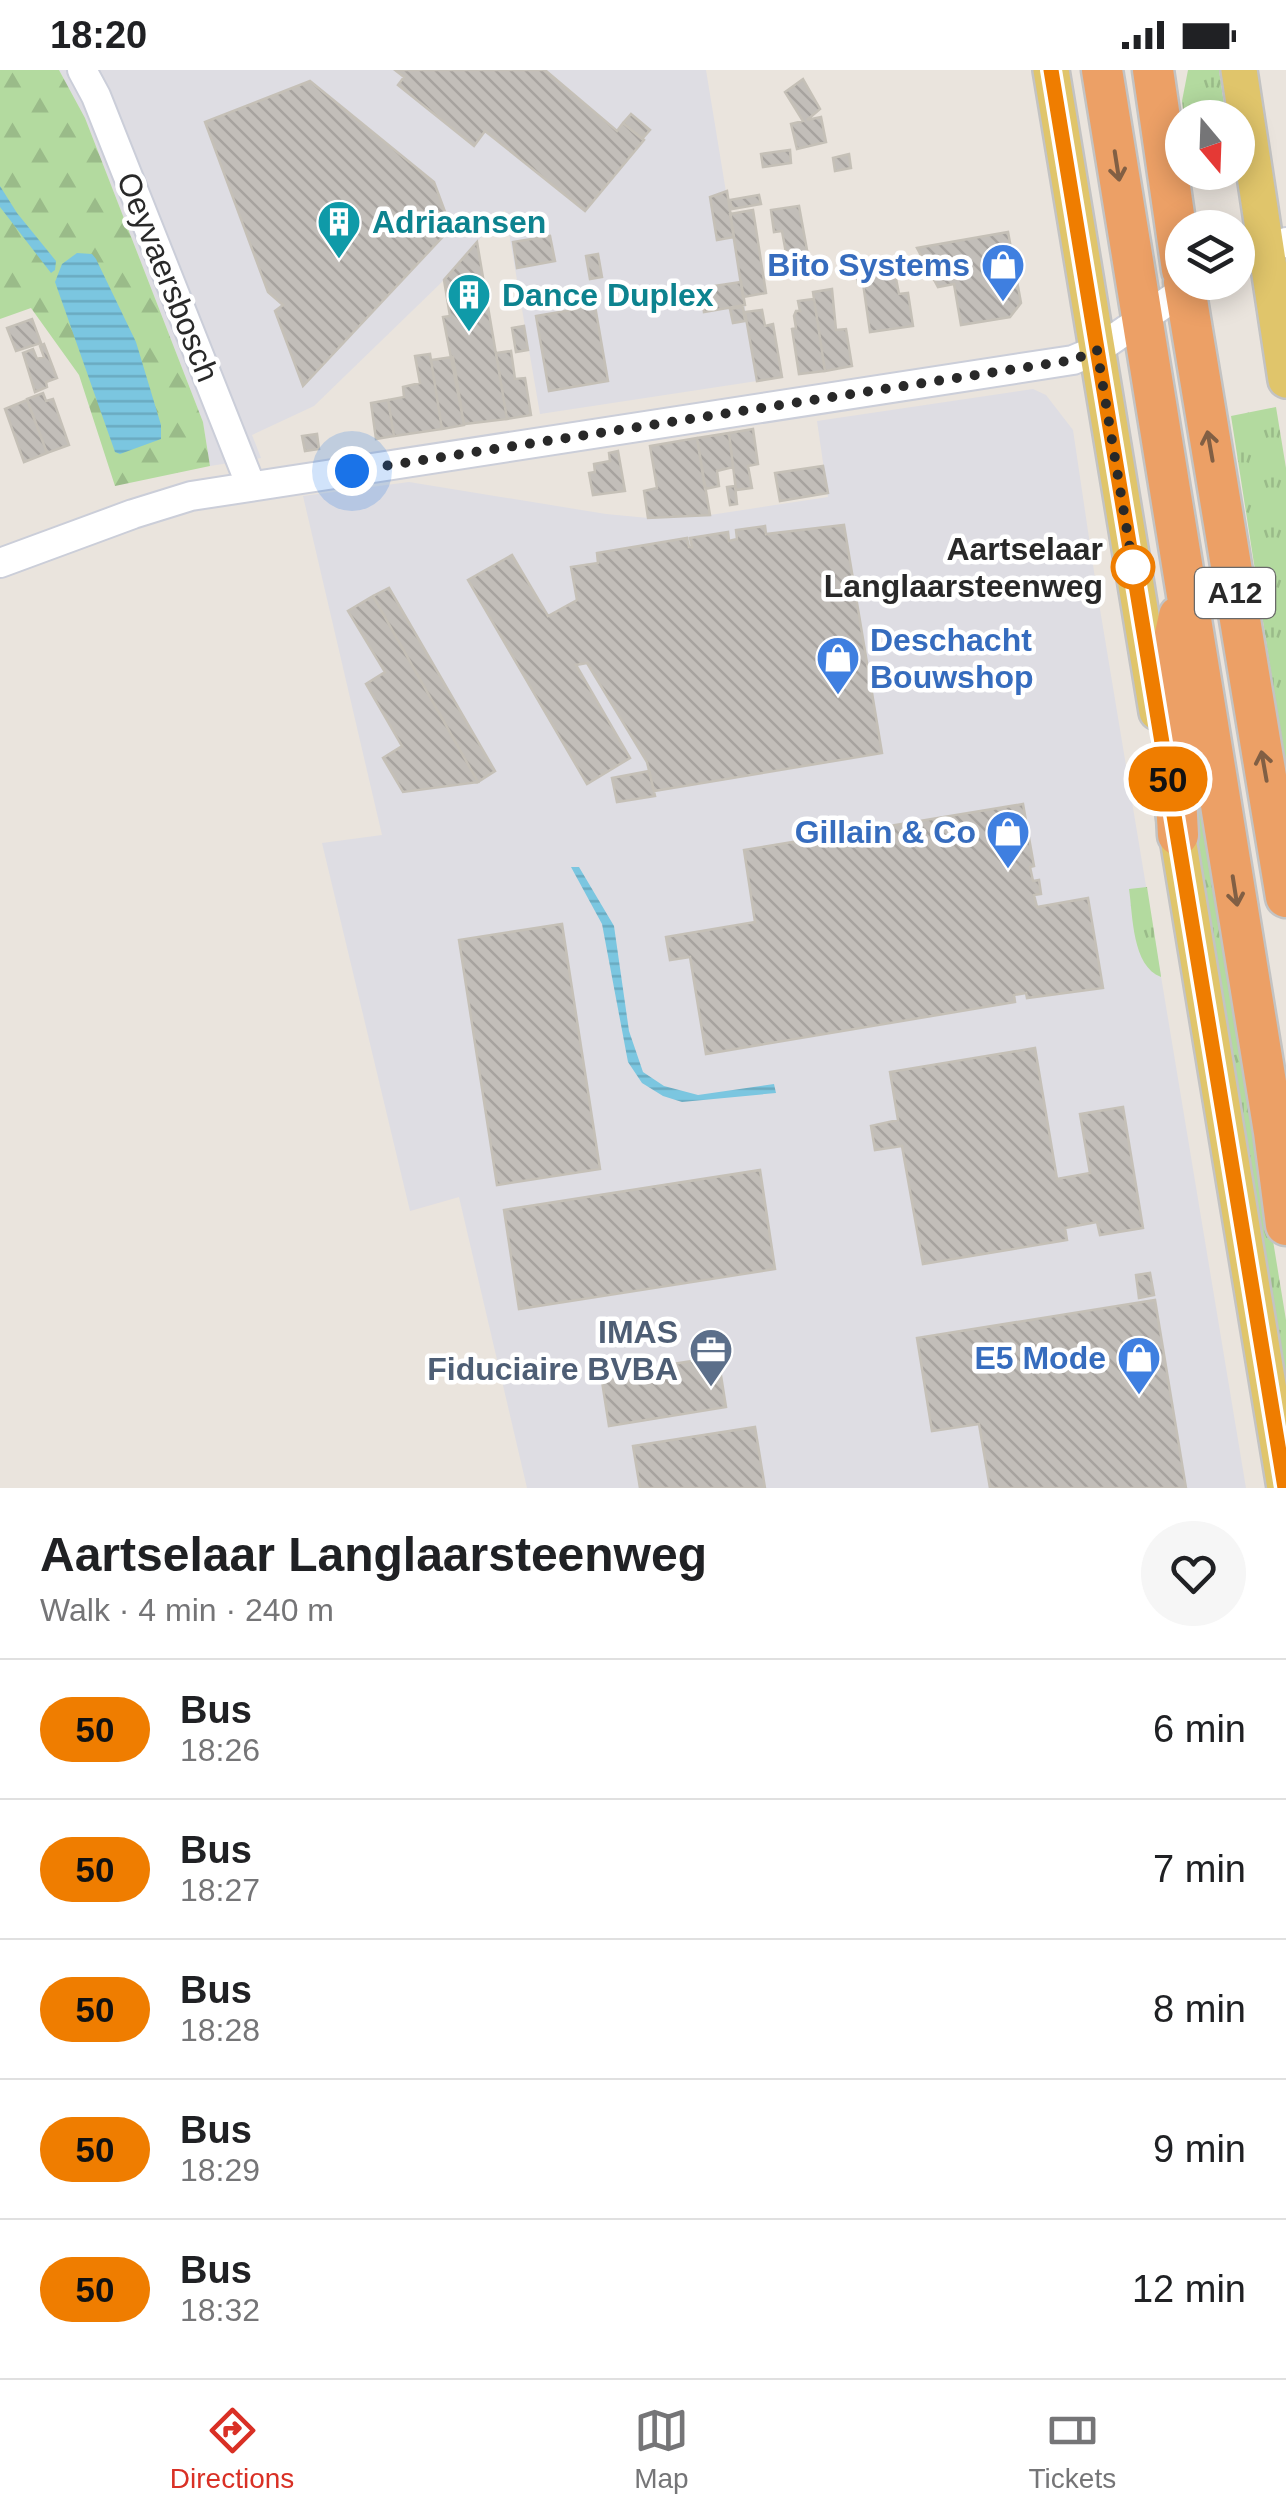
<!DOCTYPE html>
<html lang="en">
<head>
<meta charset="utf-8">
<style>
  :root { --surface:#fff; --page:#f6f6f6; --text:#202124; --muted:#757577; --line:#e0e0e0; --accent:#d93025 }
  body { margin:0; font-family:Arial,sans-serif; background:var(--page); color:var(--text); height:100vh; display:flex; flex-direction:column; font-size:38px; white-space:nowrap }
  * { box-sizing:border-box; margin:0 }
  p { font-size:32px; color:var(--muted) }
  .icon { flex:none; width:55px; height:55px; fill:none; stroke:currentColor; stroke-width:2; stroke-linecap:round; stroke-linejoin:round }
  .map { position:relative; height:1418px; overflow:hidden }
  .sheet { display:flex; flex-direction:column; background:var(--surface); flex:1 }
  .sheet>* { flex:none }
  .badge { padding:0 20px; border-radius:32px; font-size:35px; line-height:65px }
  .needle { width:65px; rotate:161deg }
  .fabs { position:absolute; left:1165px; top:30px; display:grid; gap:20px }
  .fabs a { display:grid; place-items:center; width:90px; height:90px; border-radius:50%; background:var(--surface); box-shadow:0 5px 25px #0003; font-size:50px }
  .you { position:absolute; width:50px; height:50px; margin:-25px; border:8px solid #fff; border-radius:50%; background:#1a73e8; box-shadow:0 0 0 15px #1a73e833 }
  .map>.badge { position:absolute; translate:-50% -50%; box-shadow:0 0 0 5px #fff }
  .round { display:grid; place-items:center; flex:none; width:105px; height:105px; border-radius:52px; background:var(--page) }
  .head { display:flex; align-items:center; justify-content:space-between; height:170px; padding:0 40px }
  h1 { font-size:48px; font-weight:700; line-height:75px }
  ul { padding:0; list-style:none }
  li { display:flex; align-items:center; gap:30px; height:140px; padding:0 40px; border-top:2px solid var(--line) }
  li div { flex:1 }
  li b { display:block; font-size:38px }
  li em { font-style:normal }
  li .badge { min-width:110px; font-weight:700; text-align:center }
  .status { display:flex; justify-content:space-between; align-items:center; height:70px; padding:0 50px; background:var(--surface); direction:ltr }
  .status svg { height:28px; fill:currentColor }
  .tabs { display:flex; justify-content:space-around; align-items:center; height:140px; border-top:2px solid var(--line); background:var(--surface); font-size:28px; color:var(--muted) }
  .tabs a { display:grid; justify-items:center; gap:5px }
  .tabs .active { color:var(--accent) }
  .map>svg:first-child { display:block }
</style>
</head>
<body>
<div class="status"><b>18:20</b><svg viewBox="0 0 49 12"><path d="M0 12V9h3v3zM5 12V6h3v6zM10 12V3h3v9zM15 12V0h3v12zM26 1h20v11H26zM47 4h2v5h-2z"/></svg></div>
<div class="map">
<svg width="1286" height="1418" viewBox="0 0 1286 1418">
  <defs>
    <pattern id="grass-tufts" width="24" height="20" patternUnits="userSpaceOnUse" patternTransform="scale(2.5)"><rect width="24" height="20" fill="#b3da9f"/><path d="M3 7l-1-3M5 7V3M7 7l1-3M15 17l-1-3M17 17v-4M19 17l1-3" fill="none" stroke="#9abb89"/></pattern>
    <pattern id="forest-firs" width="22" height="20" patternUnits="userSpaceOnUse" patternTransform="scale(2.5)"><rect width="22" height="20" fill="#b3da9f"/><path d="M5 1l3.5 6h-7zM16 11l3.5 6h-7z" fill="#9abb89"/></pattern>
    <pattern id="water-rules" width="6" height="5" patternUnits="userSpaceOnUse" patternTransform="scale(2.5)"><rect width="6" height="5" fill="#7bc6e0"/><path d="M0 2.5h6" fill="none" stroke="#6aaac0"/></pattern>
    <pattern id="building-back-hatch" width="6" height="6" patternUnits="userSpaceOnUse" patternTransform="scale(2.5)"><rect width="6" height="6" fill="#c2beb9"/><path d="M-1 5l2 2M0 0l6 6M5-1l2 2" fill="none" stroke="#a7a39f"/></pattern>
  </defs>
  <rect width="100%" height="100%" fill="#eae4dd"/>
  <path fill="#dedde3" d="M59,0H706L757,311L540,344L505,140L444,210L314,336L252,365L261,388L210,396L203,352L85,48Z
    M1033,319L1046,325L1073,360L1096,515L1246,1418H527L459,1127L410,1141L322,773L382,765L303,426L409,412L606,444L648,448L710,445L828,427L817,351Z"/>
  <path fill="url(#grass-tufts)" d="M1188,0H1219L1226,47H1184L1182,31Z
    M1276,337L1286,398V699L1231,346Z
    M1188,652L1286,1250V1313L1179,654Z
    M1147,817L1161,906V907C1132,896 1133,846 1129,819Z"/>
  <path fill="url(#forest-firs)" d="M0,0H59L85,48L203,352L210,396L115,416L79,305L31,238L0,249Z"/>
  <path fill="url(#water-rules)" d="M0,116L17,143L56,191L55,200L51,203L0,137Z
    M77,183L92,184L96,189L136,272L161,355V369L120,384L115,382L55,212L62,194Z
    M571,797H579L614,856L629,961L643,1002L664,1016L698,1025L774,1014L776,1023L682,1032L663,1026L642,1013L628,992L602,854Z"/>
  <path fill="url(#building-back-hatch)" stroke="#c5c0b7" stroke-width="2.5" d="M395,0H545L617,61L623,53L644,70L585,141L485,61L474,76L398,15L404,7Z
    M803,9L820,39L807,50L821,47L826,72L797,79L791,54L803,51L785,22Z
    M310,11L434,112L451,158L303,316L275,241L283,235L268,222L205,52Z
    M631,44L650,60L642,69L623,53Z
    M790,80L791,93L763,97L761,84Z
    M849,84L851,98L835,101L833,88Z
    M727,121L734,167L717,170L710,127Z
    M759,125L761,134L732,139L730,130Z
    M799,136L809,191L788,194L782,161L774,162L771,140Z
    M753,140L766,223L743,227L730,144Z
    M1008,162L1021,233L1010,247L961,255L954,214L938,217L917,178Z
    M550,166L555,191L517,198L513,172Z
    M477,172L507,349L464,354L443,247L450,246L444,210Z
    M598,184L602,207L590,209L586,186Z
    M892,188L899,224L908,223L913,256L870,262L863,213H858L855,192Z
    M741,212L745,235L704,242L701,218Z
    M832,219L836,260L846,259L852,296L825,301L813,222Z
    M814,229L825,301L799,304L792,259L796,258L794,246L796,241H800L798,231Z
    M595,236L608,311L549,321L536,246Z
    M743,237L745,251L733,253L730,239Z
    M762,240L765,256L773,254L782,307L757,311L745,242Z
    M32,249L41,273L16,281L7,258Z
    M524,256L528,280L516,282L512,258Z
    M44,274L57,308L46,312L47,317L35,322L23,283L33,279L37,289L44,287L40,276Z
    M511,281L515,309L525,308L531,345L507,349L496,283Z
    M430,284L442,359L394,366L388,330L404,327L403,317L420,313L415,286Z
    M453,287L464,355L442,359L431,290Z
    M43,323L46,331L53,329L69,375L47,383L27,329Z
    M27,330L47,383L24,392L5,339Z
    M388,330L394,366L376,369L371,333Z
    M753,359L758,394L748,396L752,418L736,420L729,363Z
    M729,363L733,397L717,401L719,416L705,419L697,368Z
    M317,364L319,379L305,381L302,366Z
    M697,368L710,445L648,448L644,421L657,418L650,376Z
    M618,381L625,421L593,425L589,403L595,402L594,394L610,391L609,383Z
    M823,396L828,423L780,431L775,403Z
    M735,416L737,434L730,435L727,417Z
    M844,455L882,683L654,721L647,692L587,593L576,595L630,688L587,714L468,510L512,485L548,546L577,530L571,497L598,493L597,483L687,468L689,477H692L690,468L728,462L729,471L737,469L736,460L765,456L766,464Z
    M389,518L495,701L478,712L373,526Z
    M373,526L478,712L403,722L383,688L402,676L366,614L385,602L348,541Z
    M649,701L655,726L617,732L612,708Z
    M1023,734L1034,796L1030,797L1033,811L1039,810L1041,824L1034,825L1037,837L1088,828L1103,918L1027,928L1026,923L1014,925L1015,932L706,984L690,887L670,890L666,867L755,852L744,780Z
    M562,854L600,1099L497,1115L459,870Z
    M1035,978L1057,1109L1090,1103L1080,1044L1123,1037L1143,1158L1100,1165L1097,1152L1065,1158L1067,1170L923,1194L902,1076L875,1080L871,1056L898,1050L890,1002Z
    M760,1100L775,1199L519,1239L504,1140Z
    M1150,1203L1154,1225L1139,1228L1136,1205Z
    M1155,1230L1186,1418H990L979,1354L932,1361L917,1268Z
    M718,1287L726,1337L609,1356L601,1305Z
    M755,1357L765,1418H640L633,1376Z"/>
  <g fill="none" stroke-linecap="round" stroke-linejoin="round">
    <defs>
      <path id="minor" d="M82,0L96,26L251,416
        M1238,191L1286,172
        M0,493L133,444L191,426L1073,290L1097,280L1196,212"/>
      <path id="major" d="M1051,0L1157,642
        M1239,0L1286,310
        M1173,738L1285,1418"/>
      <path id="highway" d="M1102,0L1274,1062L1286,1155
        M1153,0L1182,200
        M1184,212L1286,827
        M1178,765L1169,592L1179,546"/>
    </defs>
    <use href="#minor" stroke="#cbced9" stroke-width="32"/>
    <use href="#major" stroke="#c3c3c3" stroke-width="40"/>
    <use href="#highway" stroke="#c3c3c3" stroke-width="45"/>
    <use href="#minor" stroke="#fff" stroke-width="28"/>
    <use href="#major" stroke="#e0c56b" stroke-width="35"/>
    <use href="#highway" stroke="#eca066" stroke-width="40"/>
  </g>
  <defs><path id="oneway-shaft" d="M-6 0H5M1.5-3L5.5 0L1.5 3" fill="none" stroke-width="1.6" stroke-linecap="round" stroke-linejoin="round" transform="scale(2.5)"/></defs>
  <g stroke="#815f44">
    <use href="#oneway-shaft" transform="translate(1117 96) rotate(81)"/>
    <use href="#oneway-shaft" transform="translate(1210 376) rotate(-100)"/>
    <use href="#oneway-shaft" transform="translate(1264 696) rotate(-100)"/>
    <use href="#oneway-shaft" transform="translate(1235 821) rotate(81)"/>
  </g>
  <g fill="none" stroke-linecap="round" stroke-linejoin="round">
    <defs>
      <path id="line" d="M1051,0L1285,1418"/>
    </defs>
    <use href="#line" stroke="#fff" stroke-width="22"/>
    <use href="#line" stroke="#ef7d00" stroke-width="15"/>
    <path stroke="#292929" stroke-width="10" stroke-dasharray="0 18" d="M352,401L1073,290L1097,280L1133,497"/>
  </g>
  <defs>
    <symbol id="building-pin" viewBox="-11 -11 22 30"><path d="M0 17L-7.5 6A9.5 9.5 0 1 1 7.5 6Z" fill="#0f9aa8" stroke="#fff"/><path d="M-4-6H4V6H1V3H-1V6H-4ZM-2.5-4.3h1.7v1.8h-1.7ZM.8-4.3h1.7v1.8H.8ZM-2.5-1h1.7V.8h-1.7ZM.8-1h1.7V.8H.8Z" fill="#fff"/></symbol>
    <symbol id="shop-pin" viewBox="-11 -11 22 30"><path d="M0 17L-7.5 6A9.5 9.5 0 1 1 7.5 6Z" fill="#3f7fe0" stroke="#fff"/><path d="M-5-2.5h2.3a2.7 3.5 0 0 1 5.4 0H5L5.5 6h-11ZM-1.5-2.5h3a1.5 2.3 0 0 0-3 0Z" fill="#fff"/></symbol>
    <symbol id="office-pin" viewBox="-11 -11 22 30"><path d="M0 17L-7.5 6A9.5 9.5 0 1 1 7.5 6Z" fill="#5c6f8a" stroke="#fff"/><path d="M-6-3h4V-5.5h4V-3h4V5H-6ZM-1-4.5V-3h2v-1.5ZM-6 0V1H6V0Z" fill="#fff"/></symbol>
  </defs>
  <g fill-rule="evenodd">
    <use href="#building-pin" x="314" y="127" width="50" height="68"/>
    <use href="#shop-pin" x="978" y="170" width="50" height="68"/>
    <use href="#building-pin" x="444" y="200" width="50" height="68"/>
    <use href="#shop-pin" x="813" y="563" width="50" height="68"/>
    <use href="#shop-pin" x="983" y="737" width="50" height="68"/>
    <use href="#office-pin" x="686" y="1255" width="50" height="68"/>
    <use href="#shop-pin" x="1114" y="1263" width="50" height="68"/>
  </g>
  <circle fill="#fff" stroke="#ef7d00" stroke-width="5" cx="1133" cy="497" r="20"/>
  <g text-anchor="middle" stroke-width="9" stroke-linejoin="round" paint-order="stroke">
    <rect fill="#fff" stroke="#696969" stroke-width="2.5" x="1195" y="498" width="80" height="50" rx="8"/>
    <g font-size="30" font-weight="bold" fill="#292929">
      <text x="1235" y="533">A12</text>
    </g>
    <g font-size="32" font-weight="bold" fill="#0d838f" stroke="#fff" text-anchor="start">
      <text x="372" y="163">Adriaansen</text>
      <text x="502" y="236">Dance Duplex</text>
    </g>
    <g font-size="32" font-weight="bold" fill="#366cbe" stroke="#fff" text-anchor="end">
      <text x="970" y="206">Bito Systems</text>
      <text x="870" y="581" text-anchor="start">Deschacht<tspan x="870" dy="37">Bouwshop</tspan></text>
      <text x="976" y="773">Gillain &amp; Co</text>
      <text x="1106" y="1299">E5 Mode</text>
    </g>
    <g font-size="32" fill="#292929" stroke="#fff">
      <text transform="translate(168 207) rotate(68)" y="11">Oeyvaersbosch</text>
    </g>
    <g font-size="32" font-weight="bold" fill="#292929" stroke="#fff" text-anchor="end">
      <text x="1103" y="490">Aartselaar<tspan x="1103" dy="37">Langlaarsteenweg</tspan></text>
    </g>
    <g font-size="32" font-weight="bold" fill="#4e5e75" stroke="#fff" text-anchor="end">
      <text x="678" y="1273">IMAS<tspan x="678" dy="37">Fiduciaire BVBA</tspan></text>
    </g>
  </g>
</svg>
<div class="fabs">
<a><svg class="needle" viewBox="-14 -14 28 28"><path d="M0-13l5 13h-10z" fill="#e53935"/><path d="M0 13l5-13h-10z" fill="#757577"/></svg></a>
<a><svg class="icon" aria-label="layers" viewBox="0 0 24 24"><path d="M12 4l9 5-9 5-9-5zM3 14l9 5 9-5"/></svg></a>
</div>
<div class="you" style="left:352px;top:401px"></div>
<b class="badge" style="left:1168px;top:709px;background:#ef7d00;color:#111">50</b>
</div>
<section class="sheet">
<div class="head"><div><h1>Aartselaar Langlaarsteenweg</h1><p>Walk · 4 min · 240 m</p></div><a class="round"><svg class="icon" aria-label="heart" viewBox="0 0 24 24"><path d="M12 20l-8-8c-3-5 5-10 8-4 3-6 11-1 8 4z"/></svg></a></div>
<ul>
<li><span class="badge" style="background:#ef7d00;color:#111">50</span><div><b>Bus</b><p>18:26</p></div><em>6 min</em></li>
<li><span class="badge" style="background:#ef7d00;color:#111">50</span><div><b>Bus</b><p>18:27</p></div><em>7 min</em></li>
<li><span class="badge" style="background:#ef7d00;color:#111">50</span><div><b>Bus</b><p>18:28</p></div><em>8 min</em></li>
<li><span class="badge" style="background:#ef7d00;color:#111">50</span><div><b>Bus</b><p>18:29</p></div><em>9 min</em></li>
<li><span class="badge" style="background:#ef7d00;color:#111">50</span><div><b>Bus</b><p>18:32</p></div><em>12 min</em></li>
</ul>
</section>
<nav class="tabs">
<a class="active"><svg class="icon" aria-label="directions" viewBox="0 0 24 24"><path d="M12 3l9 9-9 9-9-9zM9 14v-3h6M13 9l2 2-2 2"/></svg>Directions</a>
<a><svg class="icon" aria-label="map" viewBox="0 0 24 24"><path d="M3 6l6-2 6 2 6-2v14l-6 2-6-2-6 2zM9 4v14M15 6v14"/></svg>Map</a>
<a><svg class="icon" aria-label="tickets" viewBox="0 0 24 24"><path d="M3 7h18v10H3zM15 7v10"/></svg>Tickets</a>
</nav>
</body>
</html>
